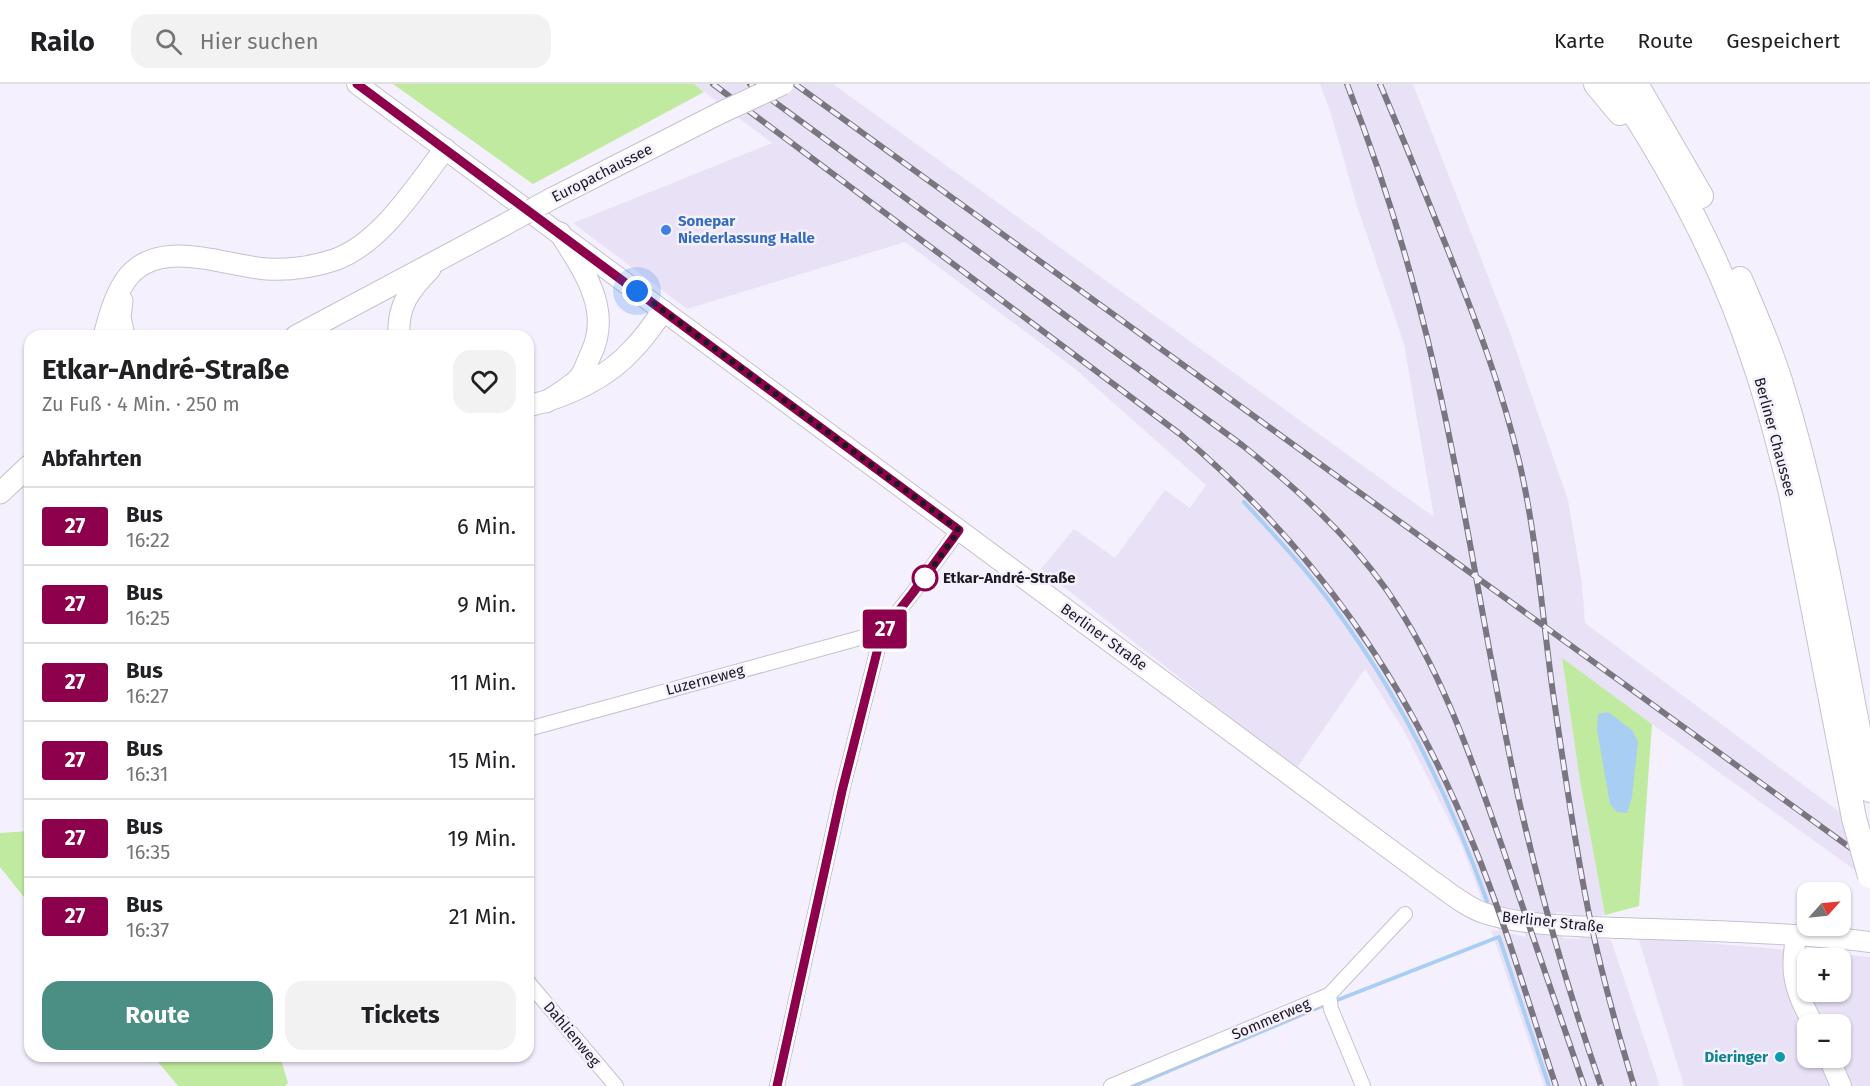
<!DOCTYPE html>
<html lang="de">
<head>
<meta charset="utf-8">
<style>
  :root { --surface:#fff; --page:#f2f2f2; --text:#202124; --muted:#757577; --line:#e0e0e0; --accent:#4a8e84 }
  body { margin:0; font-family:"Fira Sans",sans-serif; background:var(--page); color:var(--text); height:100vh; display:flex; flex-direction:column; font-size:22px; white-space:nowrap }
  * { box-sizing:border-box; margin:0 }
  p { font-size:20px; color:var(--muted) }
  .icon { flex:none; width:33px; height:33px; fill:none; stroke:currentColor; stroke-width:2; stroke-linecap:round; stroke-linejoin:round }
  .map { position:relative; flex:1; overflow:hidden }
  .sheet { position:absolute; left:24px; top:246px; width:510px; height:732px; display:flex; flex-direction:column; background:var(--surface); border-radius:18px; box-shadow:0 2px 4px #0004 }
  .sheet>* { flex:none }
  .badge { padding:0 12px; border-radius:4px; font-size:21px; line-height:39px }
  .needle { width:39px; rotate:63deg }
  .tools { position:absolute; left:1797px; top:798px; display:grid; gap:12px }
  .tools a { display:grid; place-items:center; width:54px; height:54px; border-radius:12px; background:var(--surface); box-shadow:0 2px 4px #0004; font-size:30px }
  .you { position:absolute; width:30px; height:30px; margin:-15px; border:4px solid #fff; border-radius:50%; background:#1a73e8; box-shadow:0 0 0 9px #1a73e833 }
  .map>.badge { position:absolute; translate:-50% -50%; box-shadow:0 0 0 3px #fff }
  h2 { padding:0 18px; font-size:22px; line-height:54px }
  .round { display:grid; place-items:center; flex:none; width:63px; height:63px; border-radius:18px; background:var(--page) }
  .overview { display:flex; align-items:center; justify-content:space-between; height:102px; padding:0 18px }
  h1 { font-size:28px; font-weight:700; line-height:45px }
  .primary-button { display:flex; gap:12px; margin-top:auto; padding:12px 18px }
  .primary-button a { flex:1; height:69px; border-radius:18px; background:var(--accent); color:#fff; font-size:24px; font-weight:700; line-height:69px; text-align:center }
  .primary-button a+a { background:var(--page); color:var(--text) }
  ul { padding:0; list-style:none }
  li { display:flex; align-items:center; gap:18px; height:78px; padding:0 18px; border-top:2px solid var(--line) }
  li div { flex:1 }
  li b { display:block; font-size:22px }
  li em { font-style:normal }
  li .badge { min-width:66px; font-weight:700; text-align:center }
  header { display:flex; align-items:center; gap:36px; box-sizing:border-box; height:84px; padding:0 30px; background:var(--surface); border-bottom:2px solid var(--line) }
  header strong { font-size:28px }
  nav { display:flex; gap:33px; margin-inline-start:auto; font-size:21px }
  .search { width:420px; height:54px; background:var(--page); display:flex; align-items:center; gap:15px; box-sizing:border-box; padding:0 21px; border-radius:18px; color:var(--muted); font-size:22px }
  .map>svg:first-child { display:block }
</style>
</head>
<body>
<header>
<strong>Railo</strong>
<div class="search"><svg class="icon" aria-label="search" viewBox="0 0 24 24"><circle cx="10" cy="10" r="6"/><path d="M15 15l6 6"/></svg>Hier suchen</div>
<nav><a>Karte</a><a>Route</a><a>Gespeichert</a></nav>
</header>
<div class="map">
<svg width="1870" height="1002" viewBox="0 0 1870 1002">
  <rect width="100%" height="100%" fill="#f4f0fe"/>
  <path fill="#e9e2f7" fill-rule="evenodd" d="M694,0H833L1434,433L1404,260L1357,122L1330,27L1320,0H1413L1509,246L1568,416L1582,499L1585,539L1841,729L1870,797L1562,575L1580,697L1605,831L1595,832L1600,855L1611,856L1660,1002H1544L1491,846L1499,847L1490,820L1482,816L1461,760L1403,645L1365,585L1296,685L1041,485L1074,445L1115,474L1165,406L1190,424L1206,401L1074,284L905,158L687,225L573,139L772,59ZM1500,822L1515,824L1526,853L1509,849ZM1556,828L1573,830L1580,855L1563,854Z
    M1638,853L1870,873V1002H1684ZM1808,874H1840V908H1808ZM1808,940H1840V974H1808Z"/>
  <path fill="#c1eaa1" d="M393,0H694L704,8L533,100Z
    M1562,574L1652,640L1639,822L1605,831L1580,697Z
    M30,747V814L27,817L0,783V749Z
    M153,972H280L288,999L285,1002H178Z"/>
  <path fill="#a8cef3" d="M1608,628L1632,646L1638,658L1632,713L1627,729L1617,728L1610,720L1597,646L1598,630Z"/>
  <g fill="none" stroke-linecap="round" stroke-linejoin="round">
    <path stroke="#a8cef3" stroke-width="4" d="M1244,418C1276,453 1308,487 1336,526C1401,614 1450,714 1487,817
      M1499,853L1549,1002
      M1133,1002L1322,922L1496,854"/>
    <defs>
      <path id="street" d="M528,645L882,548
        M528,898L616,1002
        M1329,911L1331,925L1363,1002
        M777,1002L842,707L882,548L912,510L959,446
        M1111,1002L1329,911L1405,830"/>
      <path id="secondary" d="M357,0L1434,798C1450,809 1466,823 1484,829C1523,842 1579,842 1620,844C1703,847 1787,848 1870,858
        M1796,851C1795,864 1792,877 1794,890C1796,908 1805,925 1813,940
        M1829,974L1841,1002"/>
      <path id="primary" d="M551,115L720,29
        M122,217L120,233L124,252
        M104,252C109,233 114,214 125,197C156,151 224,182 267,185C288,186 313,183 334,176C381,160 416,102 445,65
        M296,252L504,141
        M399,252C397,222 410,205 430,185
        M546,318C556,311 573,302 580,293C584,288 587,279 590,272C613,227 584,187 560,149
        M528,322C566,313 608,294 634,264C645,253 654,239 663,227
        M0,409L30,381"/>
      <path id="highway" d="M1596,0L1620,29
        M1615,0C1672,85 1722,179 1754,277C1769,320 1780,364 1791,409L1854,734
        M1636,0L1701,112
        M1740,195C1756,233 1773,271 1784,310C1823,439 1843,574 1870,706"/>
    </defs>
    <use href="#street" stroke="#c6c1cf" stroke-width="16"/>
    <use href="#secondary" stroke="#c6c1cf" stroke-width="22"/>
    <use href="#primary" stroke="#c6c1cf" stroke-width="23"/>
    <use href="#highway" stroke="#c6c1cf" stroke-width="26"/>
    <use href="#street" stroke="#fff" stroke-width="14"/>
    <use href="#secondary" stroke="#fff" stroke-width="20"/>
    <use href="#primary" stroke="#fff" stroke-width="21"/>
    <use href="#highway" stroke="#fff" stroke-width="24"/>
    <defs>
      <path id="rail" d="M713,0L1180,350C1316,465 1407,597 1474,762C1506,840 1529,922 1556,1002
        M750,0L1242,361C1296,404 1346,449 1386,505C1443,587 1474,681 1506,774C1532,850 1558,926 1584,1002
        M795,0L1870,778
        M1347,0C1379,82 1406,167 1427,253C1464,404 1485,559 1518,712C1540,810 1568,907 1601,1002
        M1380,0C1403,54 1425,109 1447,164C1475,234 1502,304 1519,377C1537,453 1542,531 1553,609C1564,683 1574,757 1589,830C1601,888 1617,946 1634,1002"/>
    </defs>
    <use href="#rail" stroke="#79767f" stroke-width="6"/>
    <use href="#rail" stroke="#f4f0fe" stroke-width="4" stroke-dasharray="11" stroke-linecap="butt"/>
    <defs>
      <path id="primary-bridge" d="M720,29L783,0
        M504,141L551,115"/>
      <path id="highway-bridge" d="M1854,734L1870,792"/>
    </defs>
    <use href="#primary-bridge" stroke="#c6c1cf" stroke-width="23" stroke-linecap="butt"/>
    <use href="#highway-bridge" stroke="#c6c1cf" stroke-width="26" stroke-linecap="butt"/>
    <use href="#primary-bridge" stroke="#fff" stroke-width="21"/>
    <use href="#highway-bridge" stroke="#fff" stroke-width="24"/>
  </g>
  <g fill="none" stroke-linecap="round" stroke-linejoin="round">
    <defs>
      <path id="line" d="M357,0L959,446L912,510L882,548L842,707L777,1002"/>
    </defs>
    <use href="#line" stroke="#fff" stroke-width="14"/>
    <use href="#line" stroke="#8d004b" stroke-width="9"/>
    <path stroke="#1c1a1f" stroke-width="6" stroke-dasharray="0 10.8" d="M637,207L959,446L925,494"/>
  </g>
  <circle fill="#3f7fe0" stroke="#f4f0fe" stroke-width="2" cx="666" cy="146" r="6"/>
  <circle fill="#fff" stroke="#8d004b" stroke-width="3" cx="925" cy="494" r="12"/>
  <circle fill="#0f9aa8" stroke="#f4f0fe" stroke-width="2" cx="1780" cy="973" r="6"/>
  <g text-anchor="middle" stroke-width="5" stroke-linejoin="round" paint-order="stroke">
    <g font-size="15" fill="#1c1a1f" stroke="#f4f0fe">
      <text transform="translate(602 89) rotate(-27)" y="5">Europachaussee</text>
      <text transform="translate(1775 353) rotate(75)" y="5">Berliner Chaussee</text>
      <text transform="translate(1104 553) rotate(36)" y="5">Berliner Straße</text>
      <text transform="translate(705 596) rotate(-15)" y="5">Luzerneweg</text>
      <text transform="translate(1553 838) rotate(6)" y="5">Berliner Straße</text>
      <text transform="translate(1271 935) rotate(-23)" y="5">Sommerweg</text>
      <text transform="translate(572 950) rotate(50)" y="5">Dahlienweg</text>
    </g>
    <g font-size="15" font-weight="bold" fill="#366cbe" stroke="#f4f0fe" text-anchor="start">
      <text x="678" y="142">Sonepar<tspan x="678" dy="17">Niederlassung Halle</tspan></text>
    </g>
    <g font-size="15" font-weight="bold" fill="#1c1a1f" stroke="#f4f0fe" text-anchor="start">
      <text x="943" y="499">Etkar-André-Straße</text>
    </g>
    <g font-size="15" font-weight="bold" fill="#0d838f" stroke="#f4f0fe" text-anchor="end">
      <text x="1768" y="978">Dieringer</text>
    </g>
  </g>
</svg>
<div class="tools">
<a><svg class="needle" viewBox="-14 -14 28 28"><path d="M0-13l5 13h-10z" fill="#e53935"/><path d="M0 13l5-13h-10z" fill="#757577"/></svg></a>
<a>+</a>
<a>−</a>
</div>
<div class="you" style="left:637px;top:207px"></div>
<b class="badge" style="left:885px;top:545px;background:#8d004b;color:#fff">27</b>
<section class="sheet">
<div class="overview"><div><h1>Etkar-André-Straße</h1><p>Zu Fuß · 4 Min. · 250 m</p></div><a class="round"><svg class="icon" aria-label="heart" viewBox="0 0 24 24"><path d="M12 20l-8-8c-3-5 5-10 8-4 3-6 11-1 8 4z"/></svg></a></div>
<h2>Abfahrten</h2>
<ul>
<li><span class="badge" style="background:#8d004b;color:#fff">27</span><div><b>Bus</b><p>16:22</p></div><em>6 Min.</em></li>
<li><span class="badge" style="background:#8d004b;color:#fff">27</span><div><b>Bus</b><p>16:25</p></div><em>9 Min.</em></li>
<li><span class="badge" style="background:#8d004b;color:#fff">27</span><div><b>Bus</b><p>16:27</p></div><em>11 Min.</em></li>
<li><span class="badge" style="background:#8d004b;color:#fff">27</span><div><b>Bus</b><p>16:31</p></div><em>15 Min.</em></li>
<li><span class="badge" style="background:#8d004b;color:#fff">27</span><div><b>Bus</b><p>16:35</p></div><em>19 Min.</em></li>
<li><span class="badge" style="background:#8d004b;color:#fff">27</span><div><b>Bus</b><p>16:37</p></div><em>21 Min.</em></li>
</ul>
<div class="primary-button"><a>Route</a><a>Tickets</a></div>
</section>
</div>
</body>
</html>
